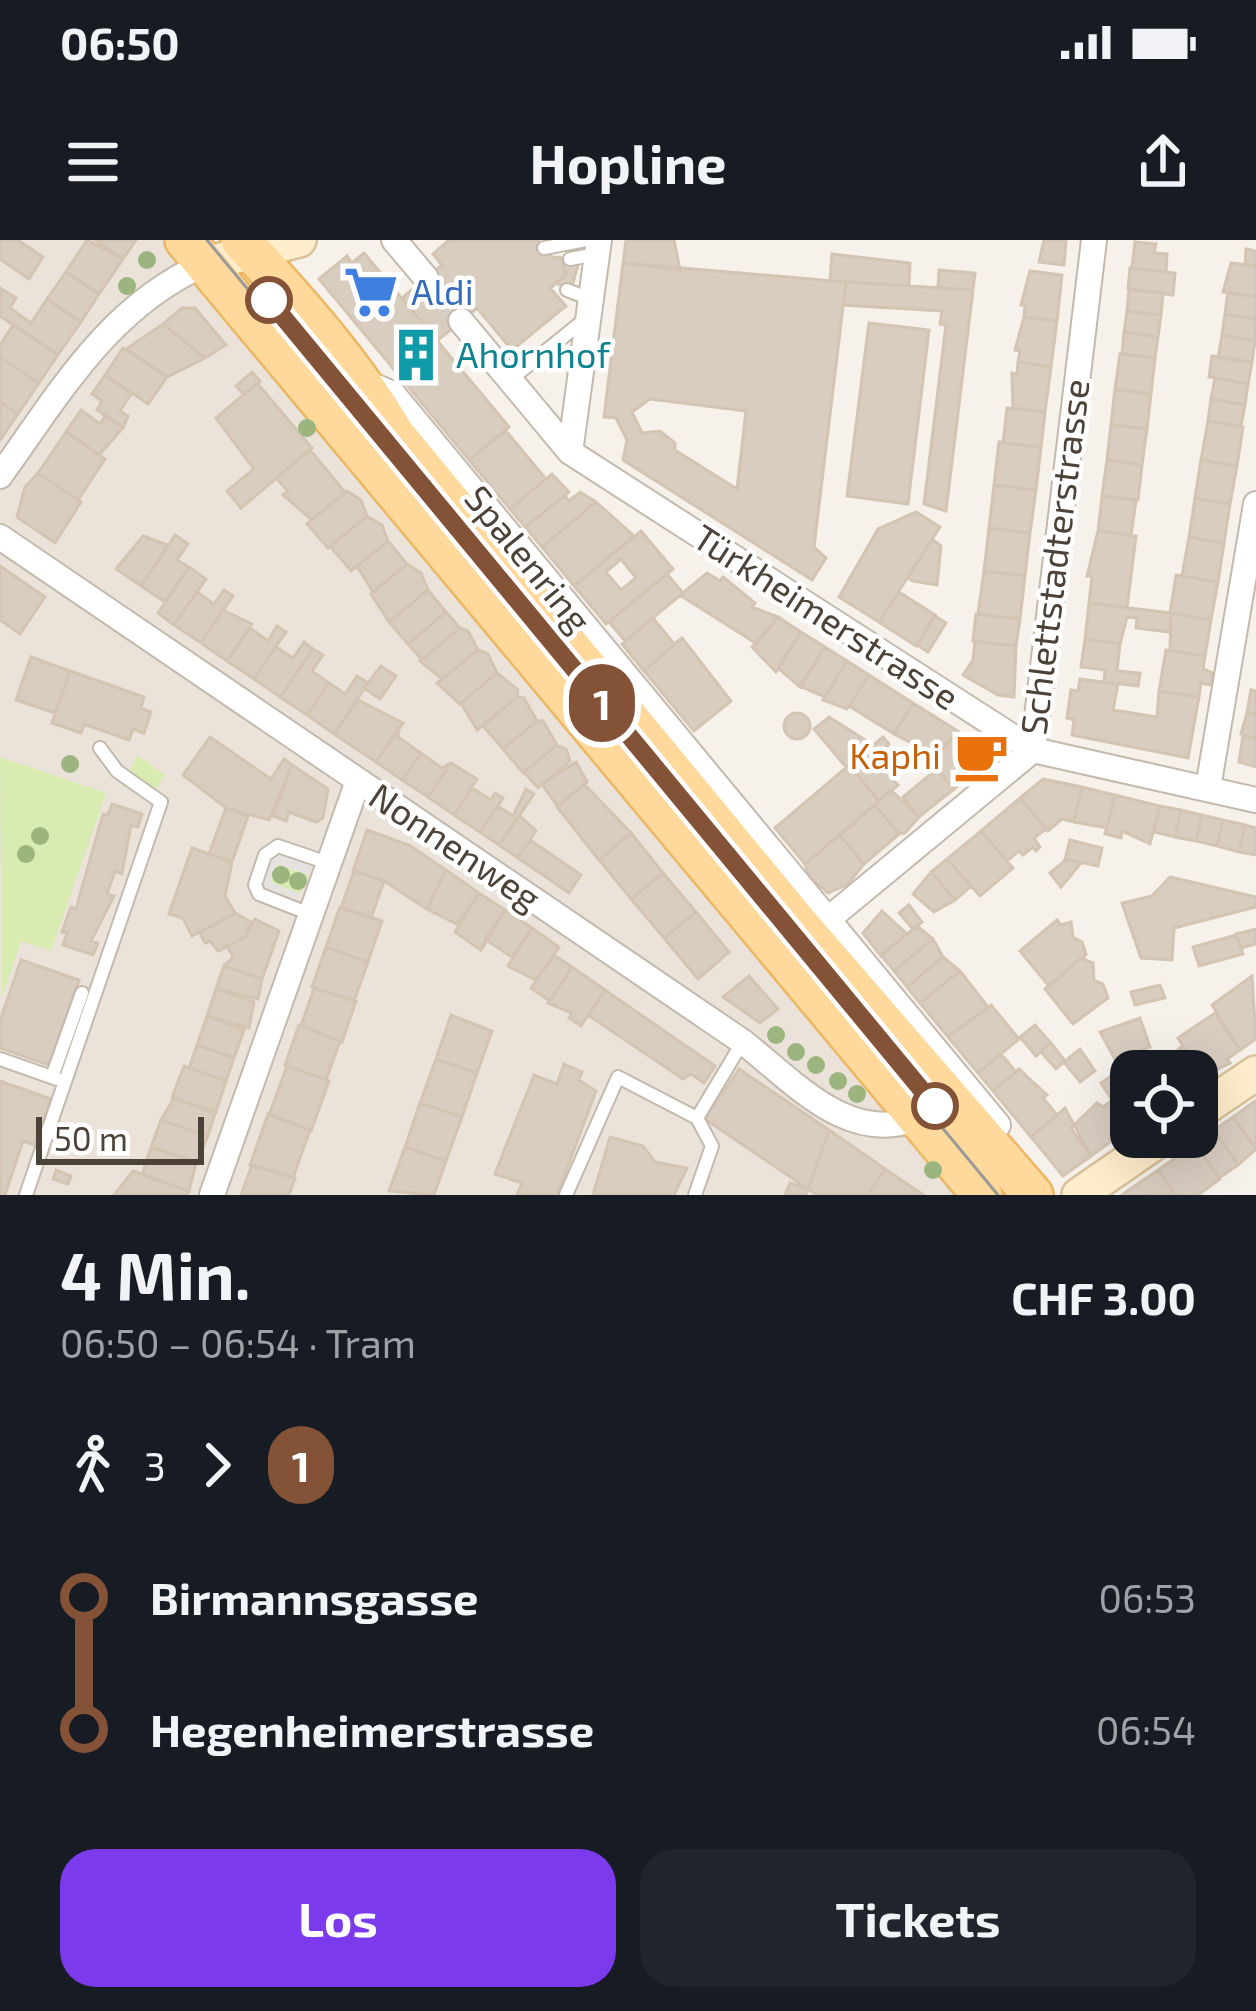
<!DOCTYPE html>
<html lang="de">
<head>
<meta charset="utf-8">
<style>
  :root { --surface:#171b24; --page:#20242c; --text:#f1f3f6; --muted:#9ea1a6; --accent:#7c3aed }
  body { margin:0; font-family:"Exo 2",sans-serif; background:var(--page); color:var(--text); height:100vh; display:flex; flex-direction:column; font-size:45px; white-space:nowrap }
  * { box-sizing:border-box; margin:0 }
  p { font-size:39px; color:var(--muted) }
  .icon { flex:none; width:66px; height:66px; fill:none; stroke:currentColor; stroke-width:2; stroke-linecap:round; stroke-linejoin:round }
  .map { position:relative; height:955px; overflow:hidden }
  .panel { display:flex; flex-direction:column; background:var(--surface); flex:1 }
  .panel>* { flex:none }
  .badge { padding:0 24px; border-radius:39px; font-size:42px; line-height:78px }
  .tools { position:absolute; left:1110px; top:810px; display:grid; gap:24px }
  .tools a { display:grid; place-items:center; width:108px; height:108px; border-radius:24px; background:var(--surface); box-shadow:0 12px 48px #0002; font-size:60px }
  .scale { position:absolute; left:36px; bottom:30px; width:168px; box-sizing:border-box; padding-left:12px; border:6px solid #4c4238; border-top:0; font-size:33px; line-height:42px; white-space:nowrap; color:#4c4238; -webkit-text-stroke:9px #fff; paint-order:stroke }
  .map>.badge { position:absolute; translate:-50% -50%; box-shadow:0 0 0 6px #fff }
  .legs { display:flex; align-items:center; gap:18px; height:132px; padding:0 60px; font-size:39px }
  .legs p { margin-inline-start:auto }
  .head { display:flex; align-items:center; justify-content:space-between; height:204px; padding:0 60px }
  h1 { font-size:66px; font-weight:700; line-height:90px }
  .cta { display:flex; gap:24px; margin-top:auto; padding:24px 60px }
  .cta a { flex:1; height:138px; border-radius:36px; background:var(--accent); color:#fff; font-size:48px; font-weight:700; line-height:138px; text-align:center }
  .cta a+a { background:var(--page); color:var(--text) }
  ul { padding:0 60px; list-style:none }
  li { display:flex; align-items:center; gap:42px; height:132px; font-size:45px }
  li i { display:grid; place-items:center; width:18px; height:100%; margin:0 15px; background:currentColor }
  li i::after { content:''; width:30px; height:30px; margin:-15px; border:9px solid; border-radius:50%; background:var(--surface) }
  li p { margin-inline-start:auto }
  li:first-child i { background:linear-gradient(#0000 50%,currentColor 0) }
  li:last-child i { background:linear-gradient(currentColor 50%,#0000 0) }
  .status { display:flex; justify-content:space-between; align-items:center; height:84px; padding:0 60px; background:var(--surface); direction:ltr }
  .status svg { height:33px; fill:currentColor }
  header { display:flex; justify-content:space-between; align-items:center; height:156px; padding:0 60px; background:var(--surface); font-size:54px; font-weight:700 }
  .map>svg:first-child { display:block }
</style>
</head>
<body>
<div class="status"><b>06:50</b><svg viewBox="0 0 49 12"><path d="M0 12V9h3v3zM5 12V6h3v6zM10 12V3h3v9zM15 12V0h3v12zM26 1h20v11H26zM47 4h2v5h-2z"/></svg></div>
<header><svg class="icon" aria-label="menu" viewBox="0 0 24 24"><path d="M4 6h16M4 12h16M4 18h16"/></svg>Hopline<svg class="icon" aria-label="share" viewBox="0 0 24 24"><path d="M12 15V3M7 8l5-5 5 5M5 13v7h14v-7"/></svg></header>
<div class="map">
<svg width="1256" height="955" viewBox="0 0 1256 955">
  <rect width="100%" height="100%" fill="#f6f2eb"/>
  <path fill="#ebe3d9" d="M0,0H171L971,955H0Z"/>
  <path fill="#d8ecb2" d="M137,515L165,535L150,558L122,546Z
    M0,517L106,553L51,711L21,701L2,757Z
    M278,624L308,635L300,654L270,642Z"/>
  <path fill="#e5e2df" d="M274,612L311,626L308,635L277,624L271,642L300,654L297,662L260,649Z"/>
  <path fill="#d9cdc0" stroke="#d4c4b2" stroke-width="3" fill-rule="evenodd" d="M0,0H18L43,17L29,39L0,19Z
    M87,0L123,19L99,54L66,32Z
    M95,0H136L123,19Z
    M449,0H538L552,17L561,18L566,35L550,48L566,66L512,110L477,68L437,101L402,58L442,25L433,14Z
    M626,0H674L680,30L623,23Z
    M1044,0H1066L1064,25L1039,22Z
    M1135,2L1156,4L1154,13L1167,14L1166,32L1132,28Z
    M1246,9L1256,11V26L1245,24Z
    M364,13L509,187L469,220L319,39L347,16L352,23Z
    M832,14L910,23L909,46L830,41Z
    M561,18L578,25L571,50L556,43L566,35Z
    M623,23L846,42L814,307L826,318L812,340L623,220L627,200L616,178L604,177ZM650,159L746,171L737,249L675,210V203L660,191L642,193L632,172Z
    M1231,23L1256,26V57L1223,52Z
    M1130,28L1175,33L1173,55L1128,49Z
    M939,30L975,33L973,50L938,48Z
    M1030,31L1062,35L1057,81L1024,77L1025,65H1021Z
    M66,32L99,54L81,82L47,59Z
    M846,42L973,50L946,271L924,264L946,85L940,84L942,71L843,65Z
    M0,48L16,58L10,68L31,83L47,59L81,82L58,115L0,76Z
    M1129,49L1163,53L1161,75L1127,71Z
    M1228,52L1256,57V79L1225,74Z
    M182,68H195L226,105L205,118L163,84Z
    M1127,71L1161,75L1158,97L1124,92Z
    M1225,74L1256,79L1255,101L1222,95Z
    M1024,77L1057,81L1051,127L1018,122L1020,111L1015,110Z
    M869,83L929,90L908,264L847,256Z
    M163,84L205,118L167,137L126,109Z
    M13,85L58,115L39,143L0,117V105Z
    M1124,92L1158,97L1155,118L1122,114Z
    M1222,95L1255,101L1252,122L1218,118Z
    M123,108L167,137L148,164L105,135Z
    M1120,114L1155,118L1151,154L1115,149Z
    M1212,116L1252,122L1248,144L1209,137Z
    M0,117L39,143L18,174L0,162Z
    M1018,122L1051,127L1045,172L1013,168L1012,133L1017,134Z
    M252,132L260,141L244,155L236,146Z
    M105,135L132,153L120,171L128,176L123,188L97,170L102,161L92,154Z
    M1215,138L1248,144L1245,165L1211,159Z
    M257,143L312,208L241,268L227,251L254,229L216,178Z
    M1115,149L1151,154L1147,189L1111,185Z
    M1211,159L1245,165L1241,186L1208,181Z
    M0,162L18,174L0,200Z
    M1007,168L1045,172L1041,207L1003,203Z
    M81,170L100,184L106,175L123,188L99,215L66,192Z
    M1208,181L1243,187L1237,226L1201,220Z
    M1111,185L1147,189L1142,225L1107,220Z
    M506,191L546,239L510,269L469,220Z
    M66,192L105,219L78,260L38,233Z
    M999,202L1041,207L1036,250L994,245Z
    M310,210L345,252L312,280L283,255L288,251L276,238Z
    M1107,220L1142,225L1138,260L1102,256Z
    M1201,220L1237,226L1230,264L1195,258Z
    M38,233L81,262L55,303L17,277L25,247Z
    M552,234L569,252L525,287L510,269Z
    M994,245L1036,250L1030,293L989,288Z
    M347,251L361,260L367,276L328,308L307,284Z
    M580,252L596,262L542,307L525,287L565,256L569,261Z
    M1102,256L1136,260L1131,296L1098,291Z
    M1195,258L1230,264L1224,303L1189,297Z
    M596,262L634,296L574,346L542,307Z
    M916,272L940,287L879,382L839,357L878,289Z
    M367,276L382,285L388,301L351,331L330,306Z
    M989,288L1030,293L1025,336L984,331Z
    M641,291L673,329L606,384L574,346ZM621,319L636,338L621,350L606,332Z
    M1098,291L1136,296L1127,368L1089,363L1092,336H1087Z
    M175,295L188,304L177,320L189,327L165,362L141,346Z
    M143,296L168,305L141,346L116,329Z
    M1189,297L1224,303L1218,342L1182,336Z
    M932,299L941,306L937,345L913,341L908,338Z
    M388,301L407,324L373,352L357,326Z
    M407,324L421,333L428,350L389,382L371,354Z
    M0,326L45,357L20,394L0,380Z
    M189,327L206,339L174,385L158,373Z
    M984,331L1025,336L1020,379L978,374Z
    M707,333L720,341L723,337L755,363L752,367L778,377L757,404L680,355Z
    M667,334L683,353L625,401L609,382Z
    M1176,335L1218,342L1211,380L1170,373Z
    M224,350L233,356L201,403L174,385L197,352L214,364Z
    M428,350L446,372L408,404L389,382Z
    M899,352L935,375L916,406L879,382Z
    M1089,363L1171,373L1169,392L1136,388L1137,378L1127,377L1120,404L1085,399Z
    M223,370L252,384L227,421L201,403Z
    M446,372L460,388L422,420L408,404Z
    M1171,373L1211,380L1205,416L1170,411Z
    M976,374L1020,379L1016,406L973,401Z
    M935,376L946,383L928,412L917,405Z
    M778,377L801,392L776,432L752,407Z
    M653,378L674,404L682,398L644,431L622,404Z
    M277,386L286,392L254,439L227,421L250,388L268,401Z
    M460,388L468,391L478,410L442,439L420,421Z
    M801,392L825,407L800,447L778,428Z
    M682,398L731,461L694,491L644,431Z
    M1085,399L1120,404L1117,431L1140,433L1138,446L1104,442L1105,430L1081,427Z
    M975,401L1016,406L1014,457L998,455L963,435L973,420Z
    M304,402L313,409L280,457L254,439L276,407L293,418Z
    M825,407L847,421L825,457L800,446Z
    M313,409L323,415L312,431L329,443L307,475L280,457Z
    M478,410L488,414L497,433L460,464L437,443Z
    M1166,410L1205,416L1203,429L1213,433L1211,445L1201,443L1199,457L1159,451Z
    M31,417L70,431L55,473L16,460Z
    M847,421L869,435L847,469L823,460Z
    M381,426L396,436L380,459L364,448Z
    M70,431L144,457L141,468L151,472L144,493L133,489L129,500L84,484L81,493L52,483Z
    M497,433L518,450L517,457L477,490L461,463Z
    M869,435L913,463L894,494L849,466Z
    M357,436L368,443L334,494L307,475L329,443L345,454Z
    M1080,439L1118,444L1113,470L1157,477L1159,451L1199,457L1188,518L1072,495L1074,480L1067,478L1071,450L1078,451Z
    M1251,450L1256,451V474L1247,473Z
    M517,457L524,458L537,481L503,509L483,486Z
    M358,460L403,483L376,522L334,494Z
    M913,463L959,492L933,514L894,494Z
    M1247,473L1256,474V498L1241,494Z
    M784 486a13 13 0 1 1 26 0a13 13 0 1 1-26 0Z
    M829,477L873,505L846,527L814,489Z
    M537,481H543L557,505L523,533L503,509Z
    M399,488L398,497L421,513L402,540L376,522Z
    M959,492L989,511V518L954,549L937,529L942,525L936,517Z
    M1243,496L1256,498V527L1239,522Z
    M210,497L271,539L284,519L292,525L269,580L226,568L183,535Z
    M883,497L889,504L876,518L898,545L879,561L849,525Z
    M557,505L566,509L570,521L538,548L524,532Z
    M421,513L442,528L451,523L428,557L402,540Z
    M576,522L587,542L558,567L542,544Z
    M451,523L477,539L454,575L428,557Z
    M292,525L328,549L323,578L316,582L289,572L286,581L273,576Z
    M849,525L879,561L805,624L775,588Z
    M937,529L954,549L919,577L903,557Z
    M1043,539L1082,547L1074,582L1062,579L1048,591L1020,558Z
    M584,544L631,593L599,620L557,567Z
    M1082,547L1115,555L1107,588L1074,582Z
    M472,548L491,560L495,553L503,558L480,592L454,575Z
    M526,549L534,554L499,605L480,592L498,566L513,576Z
    M891,550L919,577L905,593L899,594L875,565Z
    M1115,555L1160,566L1150,604L1122,591L1121,598L1105,594Z
    M1020,558L1046,589L1034,598L1040,607L1036,611L1033,607L1023,615L1019,611L1007,621L981,591Z
    M112,564L142,574L138,587L131,585L122,634L115,631L107,654L114,656L91,701L98,703L93,715L63,705L67,693L62,692L71,667L76,669L103,574L108,575Z
    M875,565L899,594L864,624L840,595Z
    M1160,566L1181,570L1175,597L1154,592Z
    M226,568L248,576L232,622L209,614Z
    M1181,570L1202,575L1196,601L1175,597Z
    M519,575L536,591L518,618L499,605Z
    M1202,575L1223,580L1217,606L1196,601Z
    M1223,580L1245,585L1239,612L1217,606Z
    M1245,585L1256,588V615L1239,612Z
    M367,590L409,605L446,630L427,669L384,641L353,631Z
    M981,591L1013,628L980,656L947,619Z
    M631,593L663,633L631,659L599,620Z
    M840,595L864,624L848,644L828,653L809,636L805,624Z
    M530,600L581,635L569,653L518,618Z
    M1070,600L1102,608L1098,626L1065,619Z
    M192,608L232,622L225,656L235,673L192,696L183,678L169,674Z
    M947,619L971,646L955,660L931,632Z
    M1067,619L1081,623L1061,647L1050,633Z
    M446,630L479,653L457,684L427,669Z
    M354,631L384,641L371,678L341,668Z
    M931,632L955,660L934,672L913,654Z
    M663,633L696,672L664,698L631,659Z
    M1170,637L1256,657V667L1174,688L1172,720L1141,718L1122,663L1152,656Z
    M479,653L505,670L481,710L455,692Z
    M909,665L922,682L913,689L899,673Z
    M340,667L382,681L368,722L326,707Z
    M505,670L532,688L512,717L485,699Z
    M882,671L907,694L881,716L863,693Z
    M696,672L729,712L698,739L664,698Z
    M235,673L251,682L245,697L218,711L210,701L205,703L200,693Z
    M255,679L279,691L262,739L224,726L233,717L227,706L245,697Z
    M1057,680L1061,685L1071,682L1073,697L1082,702L1086,714L1049,746L1020,711Z
    M917,686L933,699L894,731L881,715Z
    M532,688L559,707L536,740L508,726Z
    M1256,689V704L1241,708L1236,694Z
    M1236,695L1243,714L1199,726L1193,707Z
    M933,699L943,717L907,747L894,731Z
    M326,707L368,722L354,761L312,747Z
    M1086,714L1083,719L1093,723L1094,740L1103,744L1108,758L1073,784L1045,749Z
    M554,715L572,727L550,761L531,748Z
    M943,717L960,731L920,763L907,747Z
    M21,720L79,740L49,825L0,808V781Z
    M224,726L262,739L258,759L216,749Z
    M572,727L605,750L581,786L569,778L572,773L548,763Z
    M960,731L988,767L948,797L920,763Z
    M749,736L778,769L760,783L723,757Z
    M1252,736L1256,799L1240,810L1212,765Z
    M1160,745L1165,758L1135,765L1131,752Z
    M314,748L356,761L342,802L301,786Z
    M216,749L254,762L249,788L207,776Z
    M605,750L715,826L704,843L691,834L683,839L588,775Z
    M991,765L1019,799L978,833L948,797Z
    M1215,773L1240,810L1227,819L1230,823L1202,837L1178,798Z
    M451,775L492,791L477,833L436,819Z
    M207,776L244,790L234,818L197,805Z
    M1140,778L1150,807L1141,810L1142,818L1151,812L1160,831H1131V848L1100,792Z
    M299,785L340,801L326,840L285,825Z
    M1035,785L1051,803L1036,816L1020,797Z
    M1051,803L1065,821L1056,829L1041,812Z
    M197,805L234,818L226,841L189,828Z
    M1181,807L1202,837L1197,841V831L1159,829Z
    M1080,809L1095,831L1080,842L1064,822Z
    M1001,814L1016,832L993,851L978,833Z
    M436,819L477,833L462,877L420,863Z
    M564,824L582,832L579,840L596,851L557,955H517L522,943L495,934L534,835L557,844Z
    M184,826L226,841L216,872L172,858Z
    M287,826L329,841L311,891L269,875Z
    M1123,828L1131,848L1130,888L1101,843Z
    M739,829L829,890L808,949L705,879Z
    M1019,829L1047,855L1043,858L1057,875L1031,897L993,851Z
    M0,841L51,859L35,905L23,901L5,955H0Z
    M174,858L215,873L208,896L161,880Z
    M1111,861L1130,888L1091,916L1071,888L1097,863L1103,867Z
    M1255,861H1256V909L1233,877Z
    M420,863L462,877L446,921L405,907Z
    M1065,868L1091,916L1063,936L1031,897Z
    M268,874L310,890L293,938L250,925Z
    M1233,877L1256,909L1238,925L1214,890Z
    M161,880L208,896L197,922L151,907Z
    M829,890L885,929L868,955H817L808,949Z
    M1214,890L1238,925L1219,938L1195,904Z
    M610,897L643,906L655,922L687,928L674,955H593Z
    M1195,904L1220,939L1198,955H1176L1158,930Z
    M151,907L196,923L189,951L142,935Z
    M405,907L446,921L434,955L389,951Z
    M252,925L295,938L289,955H241Z
    M885,929L922,954L923,955H868Z
    M56,930L71,936L68,944L53,939Z
    M1158,930L1176,955H1122L1126,952Z
    M133,931L189,951L187,955H114Z
    M790,943L808,949L806,955H785Z"/>
  <g fill="none" stroke-linecap="round" stroke-linejoin="round">
    <path stroke="#d4cfc7" stroke-width="24" stroke-dasharray="24 12" stroke-linecap="butt" d="M426,38L461,81"/>
    <defs>
      <path id="lane" d="M544,8L586,0
        M570,19L597,14
        M567,50L590,59
        M510,140L584,80
        M310,674L259,654L255,645L265,615L278,606L328,623
        M0,819L57,839
        M52,837L82,753
        M26,955L161,562L117,531L100,508
        M566,955L618,837L697,878
        M695,955L712,906L697,878L742,803"/>
      <path id="street" d="M394,0L426,38
        M461,81L570,212L1033,510L1256,560
        M365,142L393,154L998,885
        M570,212L599,0
        M0,236C59,154 109,66 205,24
        M0,297L743,802C793,841 849,906 917,878
        M1208,548L1256,264
        M826,681L1033,510L1094,0
        M212,955L358,541"/>
      <path id="secondary" d="M205,24L299,0
        M1197,873L1256,833
        M1079,955L1163,897"/>
      <path id="primary" d="M185,0L982,955
        M241,0C298,63 352,122 395,195L795,680L1033,955"/>
    </defs>
    <use href="#lane" stroke="#c3b9ad" stroke-width="16"/>
    <use href="#street" stroke="#c3b9ad" stroke-width="28"/>
    <use href="#secondary" stroke="#d9c299" stroke-width="38"/>
    <use href="#primary" stroke="#ecb663" stroke-width="44"/>
    <use href="#lane" stroke="#fff" stroke-width="12"/>
    <use href="#street" stroke="#fff" stroke-width="24"/>
    <use href="#secondary" stroke="#fec" stroke-width="33"/>
    <use href="#primary" stroke="#ffd99b" stroke-width="39"/>
    <path stroke="#9a9a9a" stroke-width="3" d="M207,0L998,955"/>
  </g>
  <g fill="#9cb57f">
    <circle cx="147" cy="20" r="9"/>
    <circle cx="127" cy="46" r="9"/>
    <circle cx="307" cy="188" r="9"/>
    <circle cx="70" cy="524" r="9"/>
    <circle cx="40" cy="596" r="9"/>
    <circle cx="26" cy="614" r="9"/>
    <circle cx="281" cy="635" r="9"/>
    <circle cx="298" cy="641" r="9"/>
    <circle cx="776" cy="795" r="9"/>
    <circle cx="796" cy="812" r="9"/>
    <circle cx="816" cy="825" r="9"/>
    <circle cx="838" cy="841" r="9"/>
    <circle cx="857" cy="854" r="9"/>
    <circle cx="933" cy="930" r="9"/>
  </g>
  <g fill="none" stroke-linecap="round" stroke-linejoin="round">
    <defs>
      <path id="line-1" d="M269,60L935,866"/>
    </defs>
    <use href="#line-1" stroke="#fff" stroke-width="27"/>
    <use href="#line-1" stroke="#835237" stroke-width="18"/>
  </g>
  <defs>
    <symbol id="supermarket-bare" viewBox="-9 -9 18 18"><path d="M-6-5.5h2.5l.6 2H6L4.5 2H-2.5L-4.4-4H-6ZM-1.5 3.2a1.3 1.3 0 1 0 .1 0ZM3 3.2a1.3 1.3 0 1 0 .1 0Z" fill="#3f7fe0" stroke="#fff" stroke-width="2.5" paint-order="stroke"/></symbol>
    <symbol id="building-bare" viewBox="-9 -9 18 18"><path d="M-4-6H4V6H1V3H-1V6H-4ZM-2.5-4.3h1.7v1.8h-1.7ZM.8-4.3h1.7v1.8H.8ZM-2.5-1h1.7V.8h-1.7ZM.8-1h1.7V.8H.8Z" fill="#0f9aa8" stroke="#fff" stroke-width="2.5" paint-order="stroke"/></symbol>
    <symbol id="cafe-bare" viewBox="-9 -9 18 18"><path d="M-5.5-4.5H6V0H3Q3 3.5 0 3.5H-2.5Q-5.5 3.5-5.5 0ZM3-3.2v2h1.7v-2ZM-6 4.5H4V6H-6Z" fill="#e8710a" stroke="#fff" stroke-width="2.5" paint-order="stroke"/></symbol>
  </defs>
  <g fill-rule="evenodd">
    <use href="#supermarket-bare" x="333" y="14" width="76" height="76"/>
    <use href="#building-bare" x="378" y="77" width="76" height="76"/>
    <use href="#cafe-bare" x="943" y="478" width="76" height="76"/>
  </g>
  <g fill="#fff" stroke="#835237" stroke-width="6">
    <circle cx="269" cy="60" r="21"/>
    <circle cx="935" cy="866" r="21"/>
  </g>
  <g text-anchor="middle" stroke-width="9" stroke-linejoin="round" paint-order="stroke">
    <g font-size="36" fill="#366cbe" stroke="#fff" text-anchor="start">
      <text x="411" y="65">Aldi</text>
    </g>
    <g font-size="36" fill="#0d838f" stroke="#fff" text-anchor="start">
      <text x="456" y="128">Ahornhof</text>
    </g>
    <g font-size="36" fill="#4c4238" stroke="#fff">
      <text transform="translate(1055 317) rotate(-83)" y="13">Schlettstadterstrasse</text>
      <text transform="translate(528 319) rotate(51)" y="13">Spalenring</text>
      <text transform="translate(826 377) rotate(33)" y="13">Türkheimerstrasse</text>
      <text transform="translate(455 607) rotate(34)" y="13">Nonnenweg</text>
    </g>
    <g font-size="36" fill="#c56008" stroke="#fff" text-anchor="end">
      <text x="941" y="529">Kaphi</text>
    </g>
  </g>
</svg>
<div class="tools">
<a><svg class="icon" aria-label="locate" viewBox="0 0 24 24"><circle cx="12" cy="12" r="6"/><path d="M12 2v4M12 18v4M2 12h4M18 12h4"/></svg></a>
</div>
<div class="scale">50 m</div>
<b class="badge" style="left:602px;top:463px;background:#835237;color:#fff">1</b>
</div>
<section class="panel">
<div class="head"><div><h1>4 Min.</h1><p>06:50 – 06:54 · Tram</p></div><b>CHF 3.00</b></div>
<div class="legs"><svg class="icon" aria-label="walk" viewBox="0 0 24 24"><circle cx="13" cy="4" r="2"/><path d="M13 8l-2 6 4 7M11 14l-3 7M7 12l3-4h3l4 4"/></svg>3<svg class="icon" aria-label="forward" viewBox="0 0 24 24"><path d="M9 5l7 7-7 7"/></svg><b class="badge" style="background:#835237;color:#fff">1</b></div>
<ul>
<li><i style="color:#835237"></i><b>Birmannsgasse</b><p>06:53</p></li>
<li><i style="color:#835237"></i><b>Hegenheimerstrasse</b><p>06:54</p></li>
</ul>
<div class="cta"><a>Los</a><a>Tickets</a></div>
</section>
</body>
</html>
